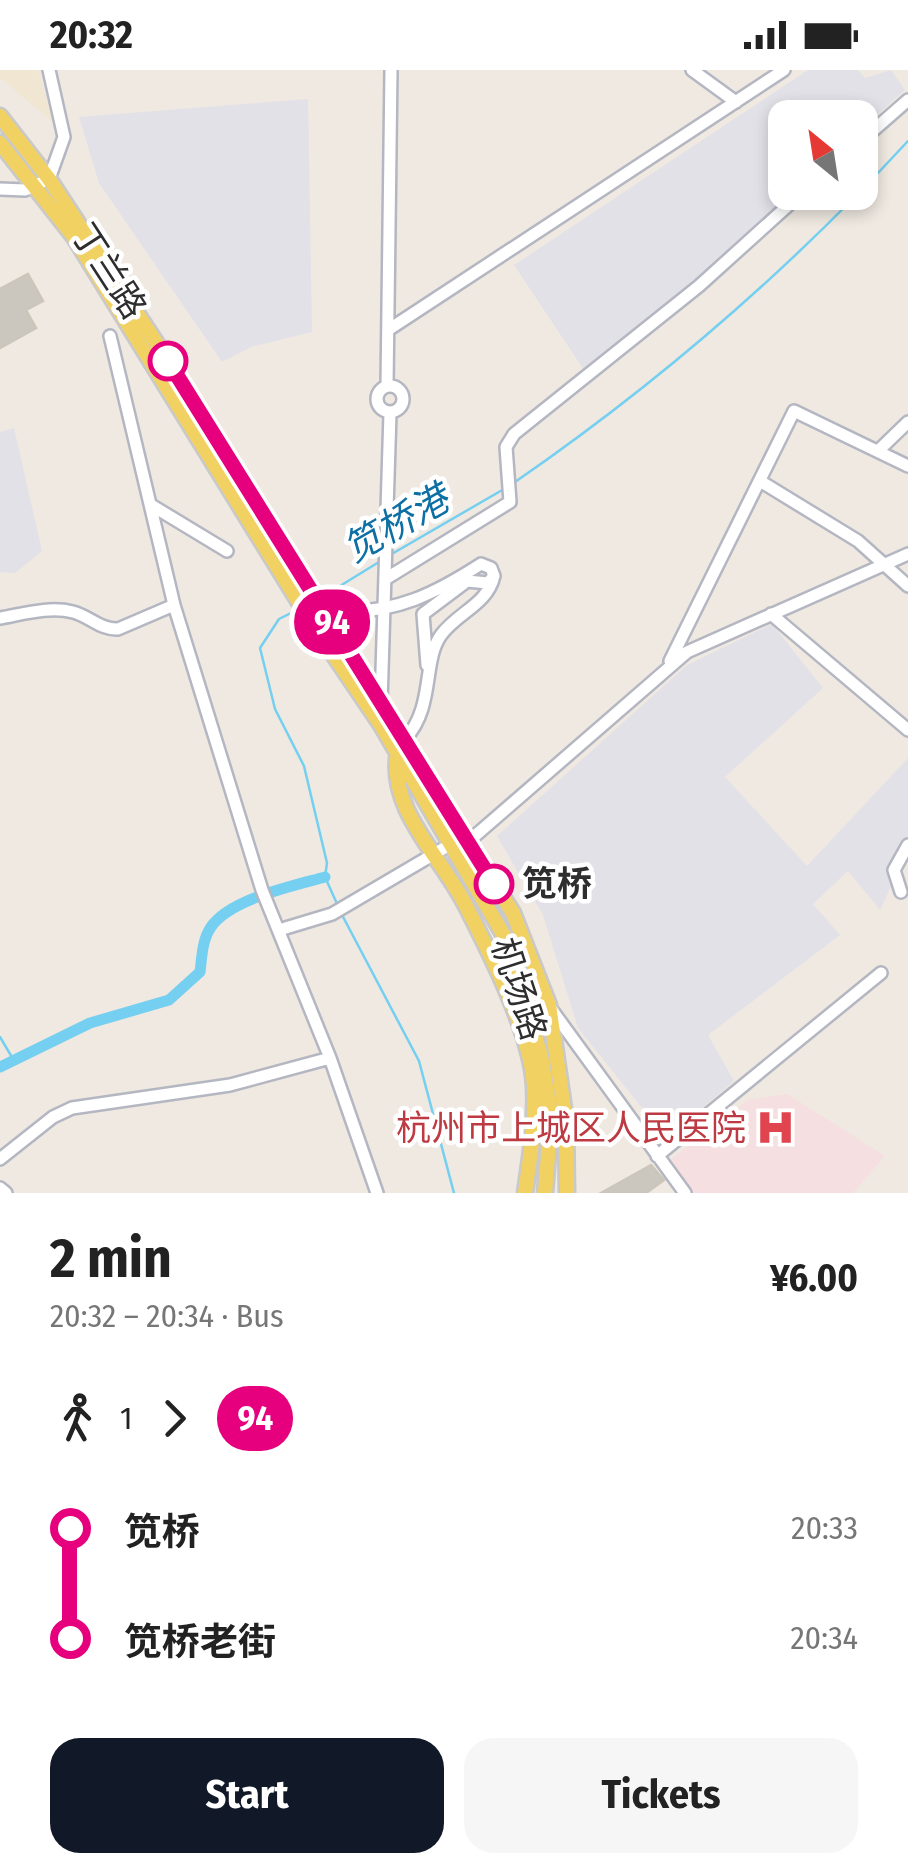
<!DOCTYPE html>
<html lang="en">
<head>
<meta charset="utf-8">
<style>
  :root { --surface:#fff; --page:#f6f6f6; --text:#222; --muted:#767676; --accent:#111827 }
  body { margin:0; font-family:"Fira Sans Condensed","Noto Sans SC",sans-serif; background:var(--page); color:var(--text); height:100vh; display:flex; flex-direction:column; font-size:38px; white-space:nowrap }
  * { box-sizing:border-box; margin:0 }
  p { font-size:32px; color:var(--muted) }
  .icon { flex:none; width:55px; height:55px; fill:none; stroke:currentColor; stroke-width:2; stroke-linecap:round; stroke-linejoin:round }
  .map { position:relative; height:1123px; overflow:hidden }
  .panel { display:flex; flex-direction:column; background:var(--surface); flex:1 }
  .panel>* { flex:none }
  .badge { padding:0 20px; border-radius:32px; font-size:35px; line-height:65px }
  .needle { width:65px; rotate:330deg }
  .tools { position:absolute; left:768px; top:30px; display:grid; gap:20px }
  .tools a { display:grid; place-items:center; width:110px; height:110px; border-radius:20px; background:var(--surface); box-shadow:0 5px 15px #0003; font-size:50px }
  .map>.badge { position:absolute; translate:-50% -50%; box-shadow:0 0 0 5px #fff }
  .legs { display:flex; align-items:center; gap:15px; height:110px; padding:0 50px; font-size:32px }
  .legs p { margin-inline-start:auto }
  .summary { display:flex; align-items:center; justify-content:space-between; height:170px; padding:0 50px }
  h1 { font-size:55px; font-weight:700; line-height:75px }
  .primary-button { display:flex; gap:20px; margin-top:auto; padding:20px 50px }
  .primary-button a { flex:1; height:115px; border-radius:30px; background:var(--accent); color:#fff; font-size:40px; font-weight:700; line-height:115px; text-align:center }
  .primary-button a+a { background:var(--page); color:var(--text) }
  ul { padding:0 50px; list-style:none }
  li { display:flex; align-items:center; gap:35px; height:110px; font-size:38px }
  li i { display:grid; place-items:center; width:15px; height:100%; margin:0 12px; background:currentColor }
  li i::after { content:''; width:25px; height:25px; margin:-12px; border:8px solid; border-radius:50%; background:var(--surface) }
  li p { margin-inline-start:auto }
  li:first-child i { background:linear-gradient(#0000 50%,currentColor 0) }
  li:last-child i { background:linear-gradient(currentColor 50%,#0000 0) }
  .status { display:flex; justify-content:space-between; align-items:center; height:70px; padding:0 50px; background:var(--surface); direction:ltr }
  .status svg { height:28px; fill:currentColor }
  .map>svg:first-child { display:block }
</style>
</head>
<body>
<div class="status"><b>20:32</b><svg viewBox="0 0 49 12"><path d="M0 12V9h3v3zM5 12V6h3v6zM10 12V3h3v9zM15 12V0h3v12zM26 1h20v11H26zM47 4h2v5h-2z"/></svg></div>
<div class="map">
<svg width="908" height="1123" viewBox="0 0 908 1123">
  <rect width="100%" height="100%" fill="#efe9e1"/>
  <path fill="#e3e1e8" d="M808,0H858L865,8L891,0L905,20L860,60V48H785V122L791,123L694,211L584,300L514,195Z
    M308,29L312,262L251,277L222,292L99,113L79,47Z
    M14,358L42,481L15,503L0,502V362Z
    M772,554L823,618L725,707L807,796L908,688V780L880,840L848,801L813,834L840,865L708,965L734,1011L666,1068L578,958L543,845L497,766L687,595Z"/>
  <path fill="#f0e6d1" d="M0,0H38L52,51L0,8Z"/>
  <path fill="#f5dfe0" d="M787,1024L885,1086L853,1123H692L670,1090L748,1030Z"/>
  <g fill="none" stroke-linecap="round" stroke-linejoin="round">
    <path stroke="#75cff0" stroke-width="2.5" d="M515,412C657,314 791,198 908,71
      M390,485L504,419
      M322,527L379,492
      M297,540L279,549L260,578L275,639L304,696L327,793L325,807L338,836
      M341,843L419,991L454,1123
      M0,967L13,989"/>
    <path stroke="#75cff0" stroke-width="11" d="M0,997L90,953L169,930L200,902C202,887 202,870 211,857C230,829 293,816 325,807"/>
  </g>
  <path fill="#cbc7bf" stroke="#cbc5ba" stroke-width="2.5" d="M28,204L43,231L26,240L36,258L0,278V219Z
    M651,1095L664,1110L646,1123H601Z"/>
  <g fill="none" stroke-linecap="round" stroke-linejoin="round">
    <defs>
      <path id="minor" d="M692,0L736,32
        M860,72L908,30
        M0,119L25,120L49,109L64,67L49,0
        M388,260L784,0
        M110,266L174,535L262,820L330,988L377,1123
        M377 329a13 13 0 1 1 26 0a13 13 0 1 1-26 0Z
        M387,316L391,0
        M880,379L908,352
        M760,411L858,471L908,516
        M151,435L227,481
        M387,508L510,432L506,377L514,364L699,216L803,122
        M771,544L908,660
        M0,548C23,544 50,536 73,542C89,546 101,560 118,559L174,535
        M330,549L341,541C395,544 436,523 481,494L491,498L494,506
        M670,591L794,341L908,396
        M427,595L423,544L467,511L488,513L493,507
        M381,633L390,343
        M405,669C435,637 422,591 441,565C458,542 487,535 494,506
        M469,771L687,582L908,484
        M901,822L894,800L908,775
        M279,860L332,844L451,774
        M549,936L685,1123
        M657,1086L881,903
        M0,1089L53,1047L72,1038L230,1015L330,988
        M0,1118L6,1123"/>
      <path id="major" d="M0,46L49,109L199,338L513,843L549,935L566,1052L567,1123
        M0,73L74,167L310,550L381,655L506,869L541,986L551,1047L545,1123
        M398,682C387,740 443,788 467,838C491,885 531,964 534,1016C536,1052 530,1088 525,1123"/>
    </defs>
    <use href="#minor" stroke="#b4b7c1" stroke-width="16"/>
    <use href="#major" stroke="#c9c9c9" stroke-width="19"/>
    <use href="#minor" stroke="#fff" stroke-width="11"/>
    <use href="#major" stroke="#f2d163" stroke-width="14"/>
  </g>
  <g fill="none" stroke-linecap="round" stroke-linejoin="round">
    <defs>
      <path id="line-1" d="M168,291L494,814"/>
    </defs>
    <use href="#line-1" stroke="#fff" stroke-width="22"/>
    <use href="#line-1" stroke="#e6007e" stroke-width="15"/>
  </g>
  <defs>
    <symbol id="hospital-bare" viewBox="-9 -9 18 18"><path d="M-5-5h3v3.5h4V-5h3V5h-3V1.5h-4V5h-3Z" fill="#e0444e" stroke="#fff" stroke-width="2.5" paint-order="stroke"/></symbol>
  </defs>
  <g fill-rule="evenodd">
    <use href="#hospital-bare" x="748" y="1030" width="55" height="55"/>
  </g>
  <g fill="#fff" stroke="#e6007e" stroke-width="5">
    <circle cx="168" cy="291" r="18"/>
    <circle cx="494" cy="814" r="18"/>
  </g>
  <g text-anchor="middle" stroke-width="9" stroke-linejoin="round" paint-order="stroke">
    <g font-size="35" fill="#2e2e2e" stroke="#fff">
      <text transform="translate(109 201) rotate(57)" y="12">丁兰路</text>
      <text transform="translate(519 919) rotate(72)" y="12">机场路</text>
    </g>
    <g font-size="35" font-weight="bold" fill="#2e2e2e" stroke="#fff" text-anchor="start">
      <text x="522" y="826">笕桥</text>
    </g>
    <g font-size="35" fill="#be3a42" stroke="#fff" text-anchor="end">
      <text x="746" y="1070">杭州市上城区人民医院</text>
    </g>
    <g font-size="38" font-style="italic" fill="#0d6fa3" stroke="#fff">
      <text transform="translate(396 454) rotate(-30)" y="13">笕桥港</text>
    </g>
  </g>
</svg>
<div class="tools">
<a><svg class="needle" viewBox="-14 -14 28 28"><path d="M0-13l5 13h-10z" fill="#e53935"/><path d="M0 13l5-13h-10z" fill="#767676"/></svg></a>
</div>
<b class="badge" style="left:332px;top:552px;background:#e6007e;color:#fff">94</b>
</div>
<section class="panel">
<div class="summary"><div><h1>2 min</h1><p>20:32 – 20:34 · Bus</p></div><b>¥6.00</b></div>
<div class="legs"><svg class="icon" aria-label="walk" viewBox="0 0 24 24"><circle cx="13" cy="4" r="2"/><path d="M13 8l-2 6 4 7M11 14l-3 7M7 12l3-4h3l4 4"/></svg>1<svg class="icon" aria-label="forward" viewBox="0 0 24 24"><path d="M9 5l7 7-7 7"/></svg><b class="badge" style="background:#e6007e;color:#fff">94</b></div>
<ul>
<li><i style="color:#e6007e"></i><b>笕桥</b><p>20:33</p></li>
<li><i style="color:#e6007e"></i><b>笕桥老街</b><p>20:34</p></li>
</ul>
<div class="primary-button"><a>Start</a><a>Tickets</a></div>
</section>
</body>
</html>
